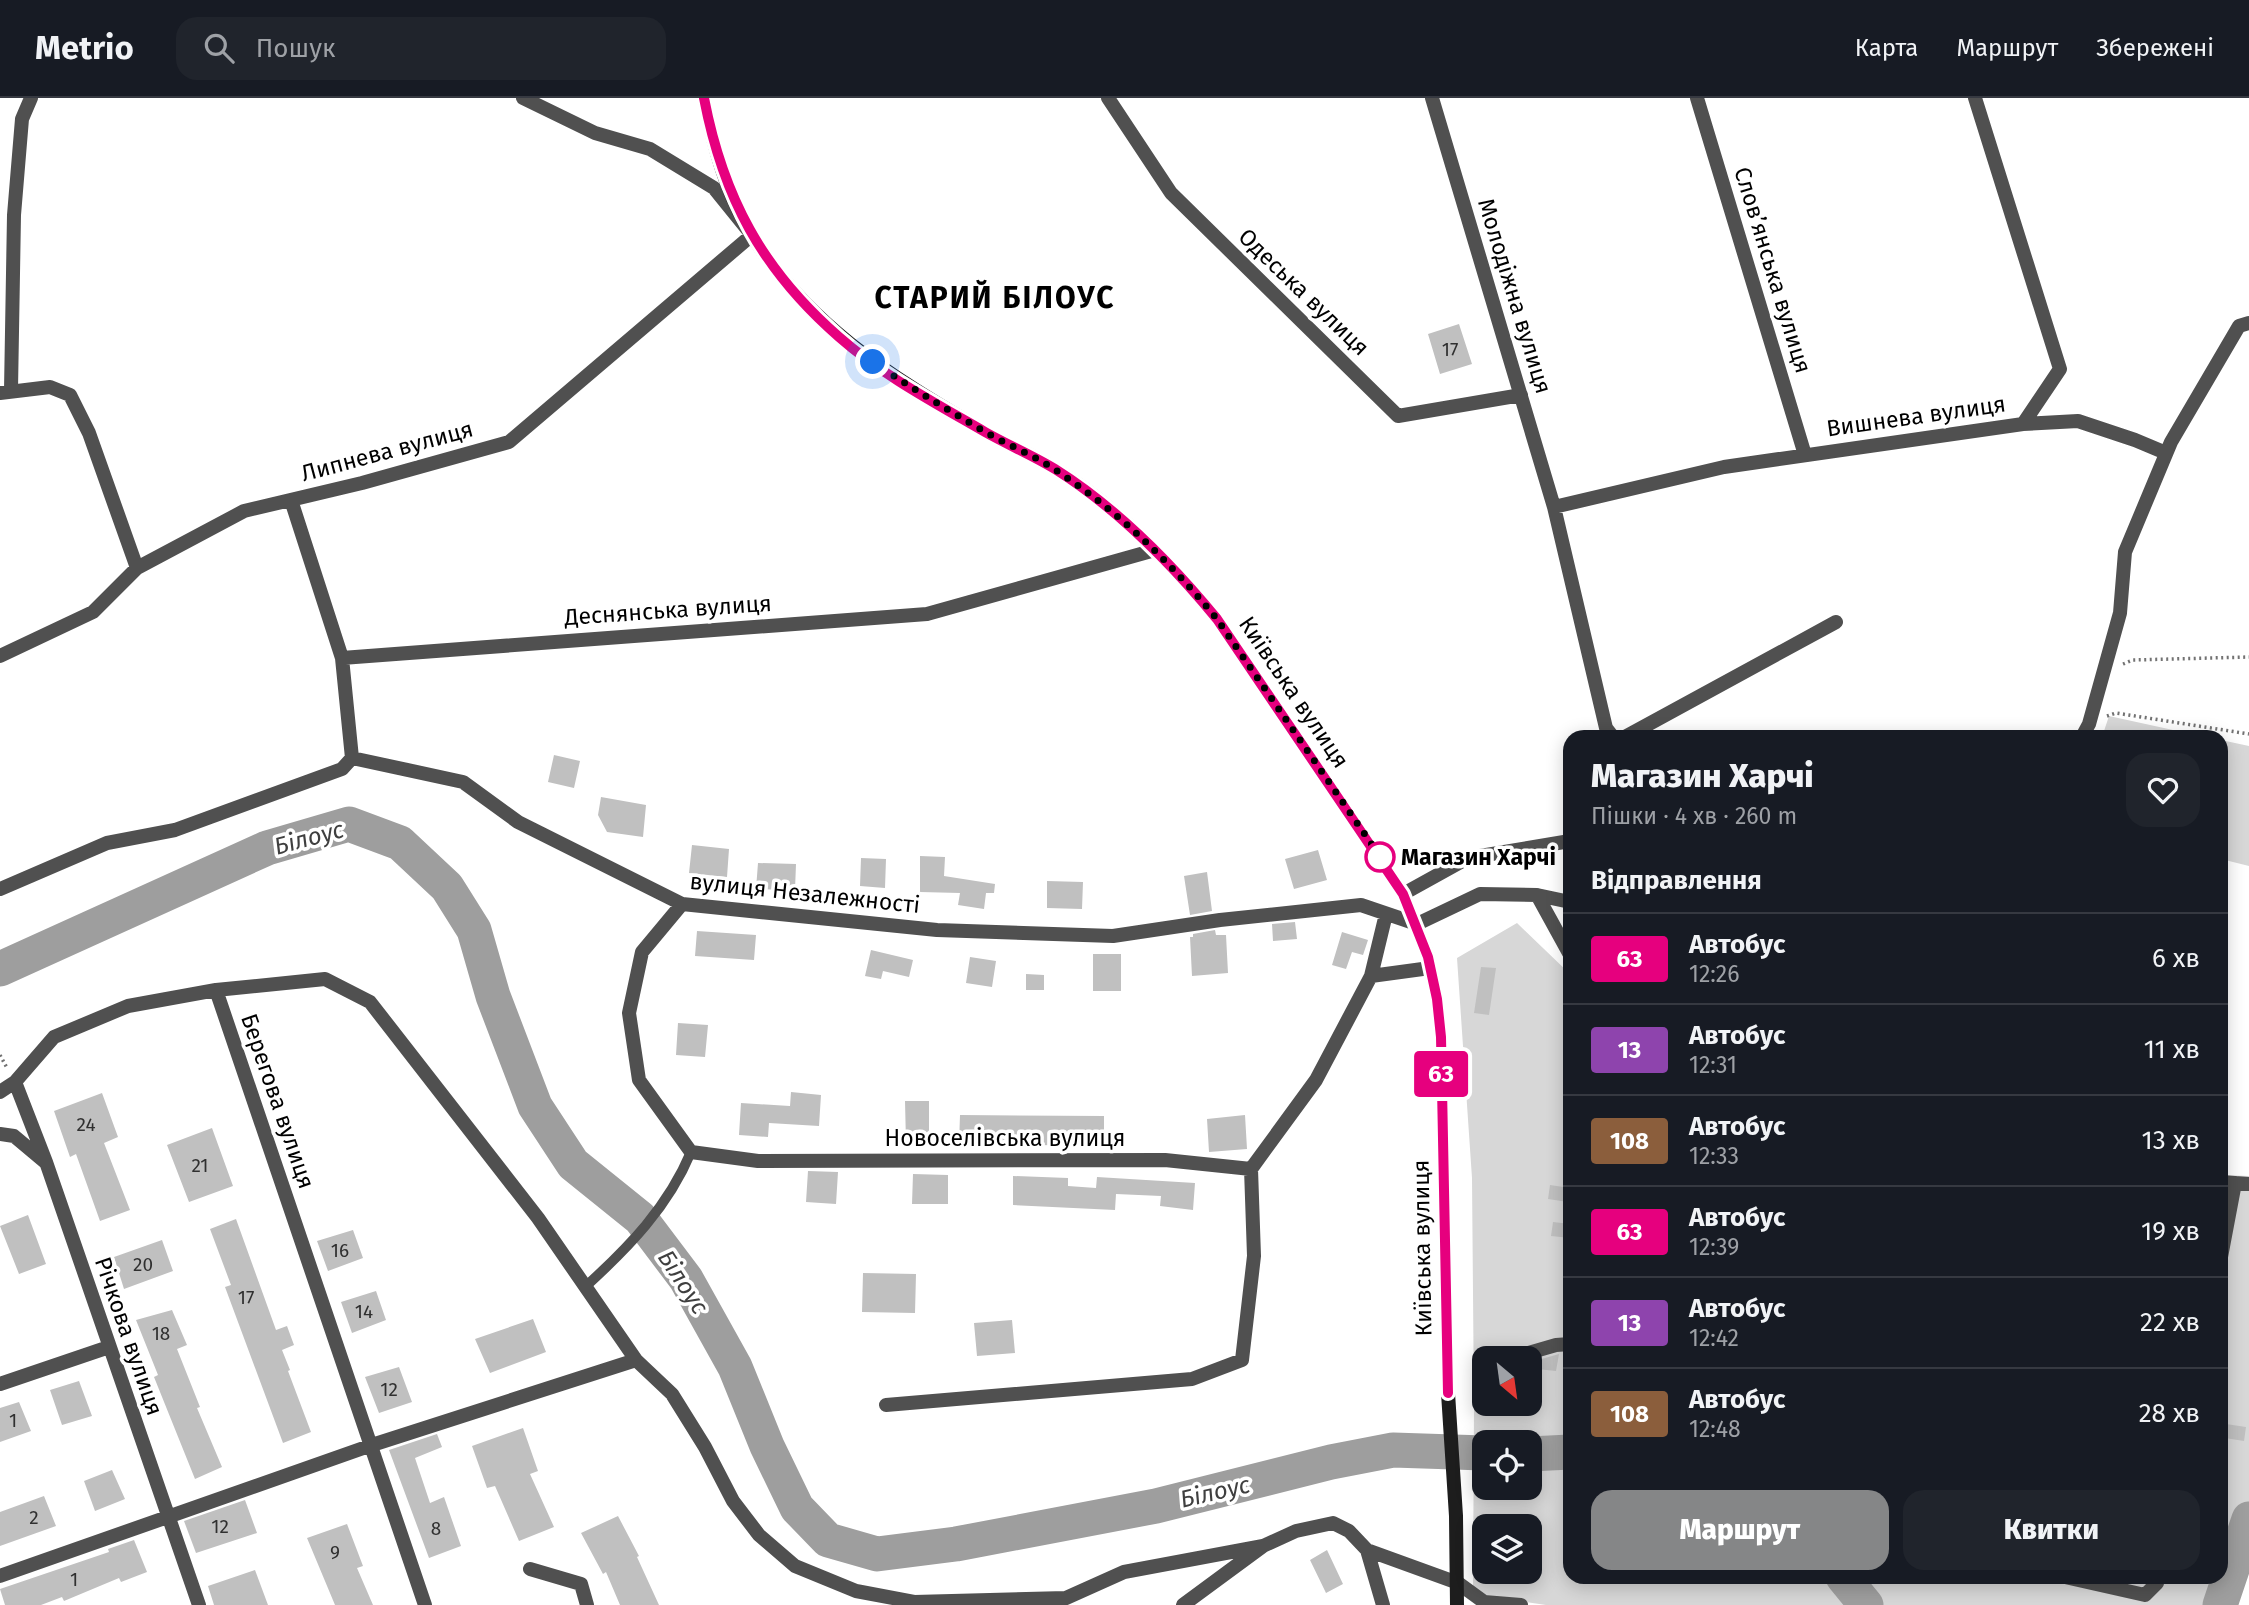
<!DOCTYPE html>
<html lang="uk">
<head>
<meta charset="utf-8">
<style>
  :root { --surface:#171b24; --page:#20242c; --text:#f1f3f6; --muted:#9ea1a6; --line:#363941; --accent:#858687 }
  body { margin:0; font-family:"Fira Sans",sans-serif; background:var(--page); color:var(--text); height:100vh; display:flex; flex-direction:column; font-size:26px; white-space:nowrap }
  * { box-sizing:border-box; margin:0 }
  p { font-size:23px; color:var(--muted) }
  .icon { flex:none; width:38px; height:38px; fill:none; stroke:currentColor; stroke-width:2; stroke-linecap:round; stroke-linejoin:round }
  .map { position:relative; flex:1; overflow:hidden }
  .side { position:absolute; left:1563px; top:632px; width:665px; height:854px; display:flex; flex-direction:column; background:var(--surface); border-radius:21px; box-shadow:0 4px 18px #0003 }
  .side>* { flex:none }
  .badge { padding:0 14px; border-radius:5px; font-size:24px; line-height:46px }
  .needle { width:46px; rotate:151deg }
  .buttons { position:absolute; left:1472px; top:1248px; display:grid; gap:14px }
  .buttons a { display:grid; place-items:center; width:70px; height:70px; border-radius:14px; background:var(--surface); box-shadow:0 4px 18px #0003; font-size:35px }
  .you { position:absolute; width:35px; height:35px; margin:-18px; border:5px solid #fff; border-radius:50%; background:#1a73e8; box-shadow:0 0 0 10px #1a73e833 }
  .map>.badge { position:absolute; translate:-50% -50%; box-shadow:0 0 0 4px #fff }
  h2 { padding:0 28px; font-size:26px; line-height:63px }
  .round { display:grid; place-items:center; flex:none; width:74px; height:74px; border-radius:21px; background:var(--page) }
  .head { display:flex; align-items:center; justify-content:space-between; height:119px; padding:0 28px }
  h1 { font-size:33px; font-weight:800; line-height:52px }
  .cta { display:flex; gap:14px; margin-top:auto; padding:14px 28px }
  .cta a { flex:1; height:80px; border-radius:21px; background:var(--accent); color:#fff; font-size:28px; font-weight:800; line-height:80px; text-align:center }
  .cta a+a { background:var(--page); color:var(--text) }
  ul { padding:0; list-style:none }
  li { display:flex; align-items:center; gap:21px; height:91px; padding:0 28px; border-top:2px solid var(--line) }
  li div { flex:1 }
  li b { display:block; font-size:26px }
  li em { font-style:normal }
  li .badge { min-width:77px; font-weight:700; text-align:center }
  header { display:flex; align-items:center; gap:42px; box-sizing:border-box; height:98px; padding:0 35px; background:var(--surface); border-bottom:2px solid var(--line) }
  header strong { font-size:33px }
  nav { display:flex; gap:38px; margin-inline-start:auto; font-size:24px }
  .search { width:490px; height:63px; background:var(--page); display:flex; align-items:center; gap:18px; box-sizing:border-box; padding:0 24px; border-radius:21px; color:var(--muted); font-size:26px }
  .map>svg:first-child { display:block }
</style>
</head>
<body>
<header>
<strong>Metrio</strong>
<div class="search"><svg class="icon" aria-label="search" viewBox="0 0 24 24"><circle cx="10" cy="10" r="6"/><path d="M15 15l6 6"/></svg>Пошук</div>
<nav><a>Карта</a><a>Маршрут</a><a>Збережені</a></nav>
</header>
<div class="map">
<svg width="2249" height="1507" viewBox="0 0 2249 1507">
  <rect width="100%" height="100%" fill="#fff"/>
  <path fill="#d7d7d7" fill-rule="evenodd" d="M2109,618L2205,639H2102Z
    M2221,642L2249,648V768L2221,761Z
    M1517,825L1570,876V1479H2221V1077L2249,1078V1419L2215,1507H1546L1473,1496L1474,1309L1472,1080L1457,860ZM1484,1260H1530V1306H1484ZM1484,1344H1530V1390H1484ZM1484,1428H1530V1474H1484Z"/>
  <g fill="none" stroke-linecap="round" stroke-linejoin="round">
    <path stroke="#9e9e9e" stroke-width="35" d="M0,871L267,750L349,726L400,745L447,789L474,832L493,898L535,1008L573,1066L640,1120L686,1181L735,1269L767,1348L797,1410L828,1442L877,1456L956,1446L1156,1408L1331,1364L1393,1352L1484,1355
      M1530,1356L1570,1354
      M1843,1479L1866,1507
      M2220,1507L2249,1421"/>
  </g>
  <path fill="#c0c0c0" d="M1459,226L1472,266L1440,276L1428,236Z
    M554,657L580,663L574,690L548,684Z
    M601,699L646,707L643,739L607,734L598,717Z
    M692,747L729,751L727,779L689,775Z
    M1318,752L1327,782L1294,791L1285,761Z
    M920,758L945,759L944,778L995,786L994,795H986L984,811L958,807L960,795L920,794Z
    M861,760L886,761L885,790L860,788Z
    M758,765L796,766L795,792L756,791Z
    M1207,774L1212,813L1190,817L1184,778Z
    M1047,783L1083,784L1082,811L1047,810Z
    M1295,824L1297,841L1273,843L1272,826Z
    M1215,832L1216,837H1226L1228,875L1192,878L1190,839H1193V836Z
    M697,833L756,837L754,862L695,858Z
    M1342,834L1368,842L1363,857L1352,854L1346,871L1332,867Z
    M871,852L913,862L909,879L883,873L881,881L865,878Z
    M1093,856H1121V893H1093Z
    M970,859L996,863L992,889L966,885Z
    M1481,869L1496,870L1489,917L1474,915Z
    M1026,876L1044,877V892H1026Z
    M678,925L708,927L705,959L676,957Z
    M791,994L821,997L819,1028L769,1025L768,1039L739,1037L741,1005L790,1008Z
    M102,995L118,1039L104,1045L130,1112L100,1123L76,1056L70,1059L54,1013Z
    M905,1003H929V1045H906Z
    M960,1017L1104,1018V1048L959,1046Z
    M1245,1017L1247,1051L1209,1054L1207,1021Z
    M212,1030L233,1088L189,1104L167,1047Z
    M808,1073L838,1074L836,1106L806,1104Z
    M913,1076L948,1077V1106H912Z
    M1013,1078L1068,1080V1088L1096,1090L1097,1079L1195,1085L1193,1112L1160,1108L1161,1098L1116,1096L1115,1112L1013,1107Z
    M1550,1087L1570,1090L1568,1104L1548,1101Z
    M28,1117L46,1166L19,1176L0,1128Z
    M236,1121L276,1232L287,1228L294,1247L282,1252L290,1272L288,1273L311,1334L283,1345L225,1189L231,1187L210,1131Z
    M1553,1124L1570,1126V1140L1551,1138Z
    M353,1132L363,1160L328,1173L317,1143Z
    M162,1142L173,1173L124,1191L114,1159Z
    M863,1175L916,1176L915,1215L862,1214Z
    M376,1193L386,1222L352,1235L341,1204Z
    M172,1212L187,1247L177,1251L200,1309L197,1310L222,1369L195,1381L154,1279L158,1277L136,1222Z
    M533,1221L546,1254L490,1275L475,1241Z
    M1012,1222L1015,1255L977,1258L974,1225Z
    M1559,1256L1556,1273L1537,1271L1538,1262Z
    M399,1269L412,1304L379,1315L365,1279Z
    M79,1283L92,1318L62,1327L50,1292Z
    M19,1304L31,1333L0,1344V1310Z
    M2226,1326L2246,1329L2244,1343L2225,1340Z
    M523,1330L538,1373L530,1376L554,1429L519,1443L495,1388L487,1390L472,1348Z
    M437,1336L442,1349L415,1360L430,1405L444,1399L461,1448L429,1460L389,1352Z
    M112,1372L125,1401L95,1413L84,1383Z
    M44,1398L56,1428L0,1448V1414Z
    M245,1402L257,1435L196,1455L184,1423Z
    M618,1418L639,1458L637,1459L659,1507H620L606,1474L603,1476L581,1435Z
    M347,1426L363,1468L357,1470L373,1507H335L307,1440Z
    M134,1442L147,1474L121,1484L119,1480L64,1503L62,1499L41,1507H5L0,1491L109,1454L108,1451Z
    M1327,1452L1343,1486L1326,1495L1310,1462Z
    M255,1472L268,1507H214L208,1488Z"/>
  <g fill="none" stroke-linecap="round" stroke-linejoin="round">
    <path stroke="#727272" stroke-width="3.5" stroke-dasharray="2 3.5" stroke-linecap="butt" d="M2123,566L2133,562L2249,559
      M2107,618L2116,615L2249,636
      M0,957L7,970"/>
    <path stroke="#505050" stroke-width="10" d="M585,1189C629,1149 668,1109 691,1054"/>
    <path stroke="#505050" stroke-width="14" d="M1108,0L1171,95L1398,318L1521,297
      M1432,0L1554,409L1606,630L1613,639
      M1697,0L1805,357
      M1975,0L2060,271L2023,326
      M11,292L14,117L22,21L31,0
      M0,295L50,289L70,297L89,335L137,470
      M291,402L342,560L927,516L1155,452
      M1554,409L1724,369L2023,326L2078,323L2135,342L2166,355
      M0,558L93,514L137,470L244,413L362,385L509,344L752,137L714,90L650,51L595,35L523,0
      M342,560L352,660L463,684L518,724L682,806L937,832L1113,838L1220,822L1361,807L1417,826L1480,796L1537,797L1570,857
      M1625,639L1836,524
      M2082,639L2089,626L2120,515L2125,454L2171,344L2239,228L2249,225
      M0,791L107,745L175,732L342,671L352,660
      M1403,796L1468,760L1570,743
      M1537,797L1570,804
      M682,806L642,854L629,915L639,982L691,1054L758,1063L1165,1062L1251,1071
      M1371,878L1386,816
      M216,892L325,881L370,904L538,1120L636,1262L672,1296L705,1349L733,1403L759,1437L795,1468L856,1493L914,1504L1066,1500L1124,1474L1263,1448
      M15,984L46,1064L199,1507
      M0,994L15,984L54,939L128,908L216,892L425,1507
      M0,1036L14,1038L45,1064
      M2221,1084L2249,1086
      M2221,1159L2235,1085
      M1511,1260L1556,1247L1570,1246
      M0,1286L109,1249
      M886,1307L1192,1281L1242,1262L1254,1158L1251,1071L1316,982L1371,878L1430,870
      M1367,1452L1383,1507
      M530,1471L581,1486L587,1507
      M0,1478L372,1347L636,1262
      M2065,1479L2145,1497L2157,1485L2158,1479
      M1183,1507L1263,1448L1296,1433L1333,1425L1349,1433L1367,1452L1458,1485L1484,1504L1521,1507"/>
    <path stroke="#1d1d1d" stroke-width="14" d="M704,0C712,42 724,88 745,125C800,224 890,278 985,334C1008,347 1033,357 1055,371C1117,409 1171,465 1217,521L1403,796L1428,858L1437,901L1441,939L1448,1295L1456,1418L1457,1507"/>
  </g>
  <g fill="none" stroke-linecap="round" stroke-linejoin="round">
    <defs>
      <path id="line" d="M704,0C723,99 762,172 839,239C882,277 935,305 985,334C1008,347 1032,357 1055,371C1117,410 1171,465 1217,521L1403,796L1428,859L1437,901L1441,939L1448,1295"/>
    </defs>
    <use href="#line" stroke="#fff" stroke-width="16"/>
    <use href="#line" stroke="#e6007e" stroke-width="10"/>
    <path stroke="#000" stroke-width="7" stroke-dasharray="0 12.6" d="M873,264C910,289 948,312 987,335C1010,348 1035,358 1057,373C1118,413 1171,465 1217,521L1388,770L1380,759"/>
  </g>
  <circle fill="#fff" stroke="#e6007e" stroke-width="3.5" cx="1380" cy="759" r="14"/>
  <g text-anchor="middle" stroke-width="7" stroke-linejoin="round" paint-order="stroke">
    <g font-size="19" fill="#303030">
      <text x="1450" y="258">17</text>
      <text x="86" y="1033">24</text>
      <text x="200" y="1074">21</text>
      <text x="340" y="1159">16</text>
      <text x="143" y="1173">20</text>
      <text x="246" y="1206">17</text>
      <text x="364" y="1220">14</text>
      <text x="161" y="1242">18</text>
      <text x="389" y="1298">12</text>
      <text x="13" y="1329">1</text>
      <text x="34" y="1426">2</text>
      <text x="220" y="1435">12</text>
      <text x="436" y="1437">8</text>
      <text x="335" y="1461">9</text>
      <text x="74" y="1488">1</text>
    </g>
    <g font-size="23" fill="#000" stroke="#fff">
      <text transform="translate(1773 172) rotate(73)" y="8">Словʼянська вулиця</text>
      <text transform="translate(1304 194) rotate(44)" y="8">Одеська вулиця</text>
      <text transform="translate(1515 198) rotate(73)" y="8">Молодіжна вулиця</text>
      <text transform="translate(1916 318) rotate(-8)" y="8">Вишнева вулиця</text>
      <text transform="translate(387 353) rotate(-15)" y="8">Липнева вулиця</text>
      <text transform="translate(668 512) rotate(-4)" y="8">Деснянська вулиця</text>
      <text transform="translate(1294 594) rotate(56)" y="8">Київська вулиця</text>
      <text transform="translate(805 795) rotate(6)" y="8">вулиця Незалежності</text>
      <text transform="translate(278 1003) rotate(71)" y="8">Берегова вулиця</text>
      <text x="1005" y="1048">Новоселівська вулиця</text>
      <text transform="translate(1422 1150) rotate(-91)" y="8">Київська вулиця</text>
      <text transform="translate(129 1238) rotate(71)" y="8">Річкова вулиця</text>
    </g>
    <g font-size="23" font-weight="bold" fill="#000" stroke="#fff" text-anchor="start">
      <text x="1401" y="767">Магазин Харчі</text>
    </g>
    <g font-size="24" font-style="italic" fill="#3f3f3f" stroke="#fff">
      <text transform="translate(309 740) rotate(-15)" y="8">Білоус</text>
      <text transform="translate(683 1184) rotate(57)" y="8">Білоус</text>
      <text transform="translate(1215 1394) rotate(-13)" y="8">Білоус</text>
    </g>
    <g font-size="30" font-weight="bold" letter-spacing="2" fill="#000" stroke="#fff">
      <text x="995" y="210">СТАРИЙ БІЛОУС</text>
    </g>
  </g>
</svg>
<div class="buttons">
<a><svg class="needle" viewBox="-14 -14 28 28"><path d="M0-13l5 13h-10z" fill="#e53935"/><path d="M0 13l5-13h-10z" fill="#9ea1a6"/></svg></a>
<a><svg class="icon" aria-label="locate" viewBox="0 0 24 24"><circle cx="12" cy="12" r="6"/><path d="M12 2v4M12 18v4M2 12h4M18 12h4"/></svg></a>
<a><svg class="icon" aria-label="layers" viewBox="0 0 24 24"><path d="M12 4l9 5-9 5-9-5zM3 14l9 5 9-5"/></svg></a>
</div>
<div class="you" style="left:873px;top:264px"></div>
<b class="badge" style="left:1441px;top:976px;background:#e6007e;color:#fff">63</b>
<section class="side">
<div class="head"><div><h1>Магазин Харчі</h1><p>Пішки · 4 хв · 260 m</p></div><a class="round"><svg class="icon" aria-label="heart" viewBox="0 0 24 24"><path d="M12 20l-8-8c-3-5 5-10 8-4 3-6 11-1 8 4z"/></svg></a></div>
<h2>Відправлення</h2>
<ul>
<li><span class="badge" style="background:#e6007e;color:#fff">63</span><div><b>Автобус</b><p>12:26</p></div><em>6 хв</em></li>
<li><span class="badge" style="background:#8e44ad;color:#fff">13</span><div><b>Автобус</b><p>12:31</p></div><em>11 хв</em></li>
<li><span class="badge" style="background:#8b5e3c;color:#fff">108</span><div><b>Автобус</b><p>12:33</p></div><em>13 хв</em></li>
<li><span class="badge" style="background:#e6007e;color:#fff">63</span><div><b>Автобус</b><p>12:39</p></div><em>19 хв</em></li>
<li><span class="badge" style="background:#8e44ad;color:#fff">13</span><div><b>Автобус</b><p>12:42</p></div><em>22 хв</em></li>
<li><span class="badge" style="background:#8b5e3c;color:#fff">108</span><div><b>Автобус</b><p>12:48</p></div><em>28 хв</em></li>
</ul>
<div class="cta"><a>Маршрут</a><a>Квитки</a></div>
</section>
</div>
</body>
</html>
